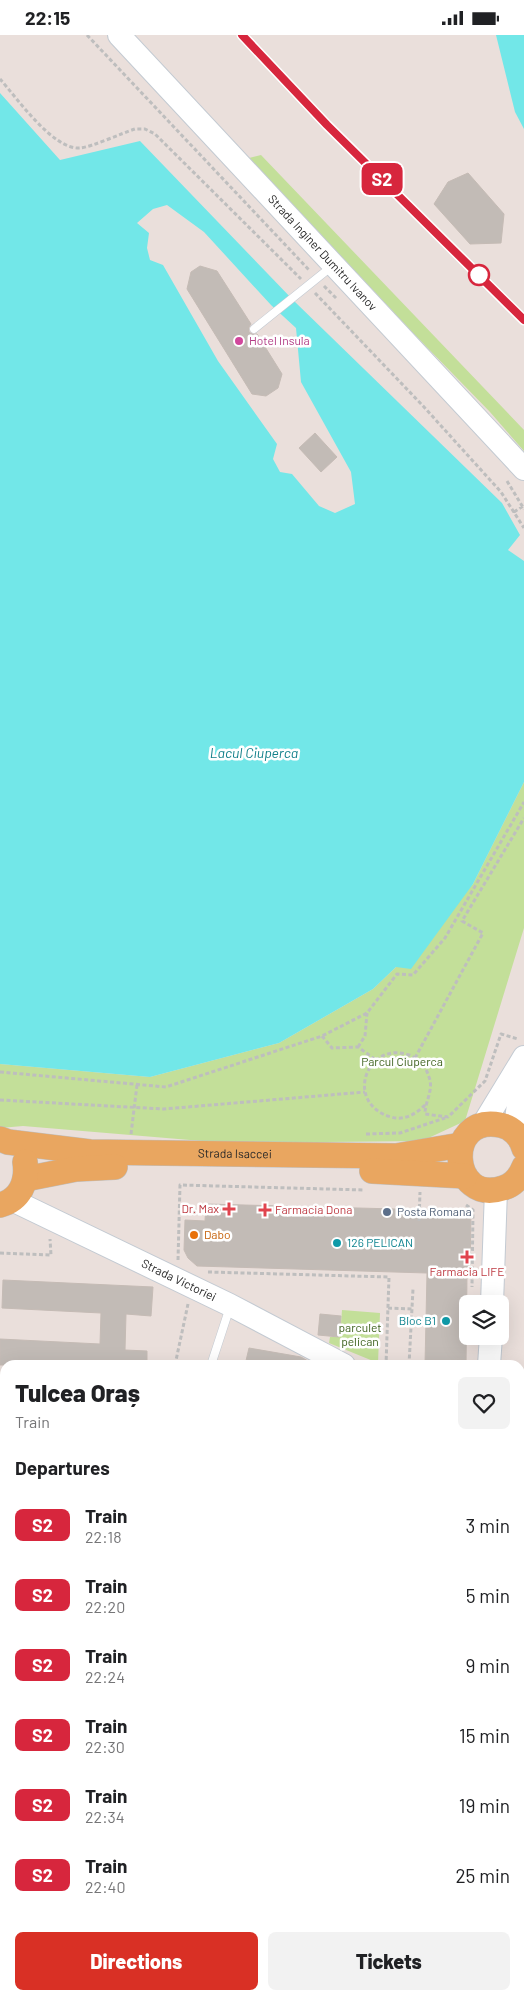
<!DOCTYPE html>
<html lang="en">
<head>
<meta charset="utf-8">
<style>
  :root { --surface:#fff; --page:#f2f2f2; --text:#202124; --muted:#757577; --accent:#d93025 }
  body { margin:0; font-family:Barlow,sans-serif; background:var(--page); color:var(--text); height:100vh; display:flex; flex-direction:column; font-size:19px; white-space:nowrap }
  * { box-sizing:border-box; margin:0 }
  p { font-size:16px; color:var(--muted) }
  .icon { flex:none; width:28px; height:28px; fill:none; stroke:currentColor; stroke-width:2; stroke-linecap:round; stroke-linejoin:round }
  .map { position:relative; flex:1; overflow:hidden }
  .drawer { position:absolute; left:0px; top:1325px; width:525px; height:640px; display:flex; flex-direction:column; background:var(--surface); border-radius:15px 15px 0 0; box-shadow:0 5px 20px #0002 }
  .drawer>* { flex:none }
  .badge { padding:0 10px; border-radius:8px; font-size:18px; line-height:32px }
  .fabs { position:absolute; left:459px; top:1260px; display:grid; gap:10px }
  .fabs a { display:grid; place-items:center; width:50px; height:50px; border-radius:8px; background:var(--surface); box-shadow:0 5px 20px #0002; font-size:25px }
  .map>.badge { position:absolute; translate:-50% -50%; box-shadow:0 0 0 2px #fff }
  h2 { padding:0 15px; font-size:19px; line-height:45px }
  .round { display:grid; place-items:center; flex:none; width:52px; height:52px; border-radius:8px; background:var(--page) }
  .head { display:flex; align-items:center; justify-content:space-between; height:85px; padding:0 15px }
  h1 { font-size:24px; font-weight:800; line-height:38px }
  .primary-button { display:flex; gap:10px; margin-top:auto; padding:10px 15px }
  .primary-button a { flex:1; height:58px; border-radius:8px; background:var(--accent); color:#fff; font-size:20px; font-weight:800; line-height:58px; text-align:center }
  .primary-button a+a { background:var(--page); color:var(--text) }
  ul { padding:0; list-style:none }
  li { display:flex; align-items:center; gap:15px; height:70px; padding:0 15px }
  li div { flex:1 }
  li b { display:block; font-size:19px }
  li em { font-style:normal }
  li .badge { min-width:55px; font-weight:700; text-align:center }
  .status { display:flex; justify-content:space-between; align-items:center; height:35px; padding:0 25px; background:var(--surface); direction:ltr }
  .status svg { height:14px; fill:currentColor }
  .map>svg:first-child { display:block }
</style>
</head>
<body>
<div class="status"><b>22:15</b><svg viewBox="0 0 49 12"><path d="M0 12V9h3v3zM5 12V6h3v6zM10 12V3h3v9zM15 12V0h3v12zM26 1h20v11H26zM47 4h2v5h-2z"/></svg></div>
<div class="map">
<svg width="524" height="1965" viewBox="0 0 524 1965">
  <rect width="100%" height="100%" fill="#eadfdb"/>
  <path fill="#c3df99" d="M261,120L524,395V416L490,377L416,301L249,123Z
    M524,747V893L465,1086L422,1106L226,1108L23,1091L0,1093V1029L150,1042L279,1008L373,954L396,932L473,849Z
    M342,1275L380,1278L378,1328L329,1308L330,1302H340Z
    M0,1751H5V1960H84L82,1965H0V1880L3,1873L0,1871Z"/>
  <path fill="#d8e695" d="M5,1568V1653L0,1652V1608Z"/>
  <path fill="#72e7e8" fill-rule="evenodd" d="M496,0H524V94L515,77Z
    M0,58L60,125L140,106L294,266L502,468L520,500L508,515L524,526V747L473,849L411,934L396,932L373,954L279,1008L150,1042L0,1029ZM167,170L204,197L271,270L296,293L301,347L351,437L355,469L335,478L319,471L292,439L280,437L273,424L277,409L218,326L163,230L150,225L147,213L149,198L137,188L153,174Z"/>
  <path fill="#c2bbb6" stroke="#c5bbb5" d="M468,138L504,179L501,208L470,209L434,169L448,147Z
    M200,231L217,236L251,289L249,292V297L252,299H257L282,339L278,353L266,361L252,359L187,254L191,237Z
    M315,398L337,422L321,437L299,413Z
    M206,1169L471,1176L470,1239H467L466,1330H425L427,1238L197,1231L188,1223L184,1215L185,1185L205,1186Z
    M3,1245L153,1252L151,1281L126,1279L125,1315L147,1316V1330H0V1304L100,1309L101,1278L2,1273Z
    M320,1279L341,1281L339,1302L318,1300Z
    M249,1313L301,1322L308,1326V1330H245Z"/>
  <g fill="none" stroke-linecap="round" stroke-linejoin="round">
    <defs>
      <path id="lane" d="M254,294L331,232
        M211,1330L230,1272"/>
      <path id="street" d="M520,1815L524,1807
        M520,1869L524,1871
        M223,1965L226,1960
        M433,1965L436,1960"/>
      <g id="secondary">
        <path id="s1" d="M119,0L524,434"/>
        <path d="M482,1091L524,1022"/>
        <path d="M514,1097L524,1030"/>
        <path id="s2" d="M12,1165L230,1270L344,1330"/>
        <path d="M492,1269L496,1155"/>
        <path d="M489,1330L491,1301"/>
        <path d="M520,1413L524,1415"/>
      </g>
      <g id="primary">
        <path id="s3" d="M0,1104L8,1107L90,1117L396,1121L461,1110"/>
        <path d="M524,1113C521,1102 512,1092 500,1090C443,1079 450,1171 503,1153C514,1150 520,1142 524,1132"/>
        <path d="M372,1136L465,1141"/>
        <path d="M25,1144L76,1134L115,1132"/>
        <path d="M0,1170C20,1165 28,1147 25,1127"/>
      </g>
    </defs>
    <use href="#lane" stroke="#c3cad2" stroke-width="9"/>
    <use href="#street" stroke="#c3cad2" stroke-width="18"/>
    <use href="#secondary" stroke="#c3cad2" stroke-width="24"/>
    <use href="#primary" stroke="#bebebe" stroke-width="26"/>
    <path stroke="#bebebe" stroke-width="3" stroke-dasharray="4 2.5" stroke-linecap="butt" d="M87,0L310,236
      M0,44C17,63 53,115 80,113C92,112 122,98 135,94H145L155,99L301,244
      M324,251L337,264
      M315,258L424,372L501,457L524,493
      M507,446L524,474
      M514,477L523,471
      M322,1001L332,1013L358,1012L376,1025
      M358,1012L365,1001L367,978
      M415,1023L483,898L462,886L524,783
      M0,1037L166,1052L322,1001L367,978L397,939L413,940L445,903L524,767
      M0,1065L164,1074L365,1057
      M425,1070C416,1079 404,1086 391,1082C343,1068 367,1005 409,1020C419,1024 426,1032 429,1042C434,1055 425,1066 425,1079L448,1082L485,1046L501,999L518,1004
      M131,1099L137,1050
      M366,1099L400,1098L445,1083
      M466,1170L473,1175L472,1252
      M419,1186L420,1157
      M0,1218L51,1220L50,1204
      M178,1225L180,1150L364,1155
      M208,1237L389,1242L386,1330
      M388,1273L412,1274
      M175,1330L188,1269
      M409,1330L413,1254
      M0,1501L5,1502
      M0,1656L5,1657
      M0,1955L5,1944"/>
    <use href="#lane" stroke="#fff" stroke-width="8"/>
    <use href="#street" stroke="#fff" stroke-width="16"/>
    <use href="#secondary" stroke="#fff" stroke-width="22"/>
    <use href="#primary" stroke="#e9a660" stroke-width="25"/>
    <defs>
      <path id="rail" d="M242,0L327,89L524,285"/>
    </defs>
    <use href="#rail" stroke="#9ea6b2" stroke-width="5.5"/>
    <use href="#rail" stroke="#fff" stroke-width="4" stroke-dasharray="11" stroke-linecap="butt"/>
  </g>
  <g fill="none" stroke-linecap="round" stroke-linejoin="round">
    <defs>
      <path id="line" d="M242,0L327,90L524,285"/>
    </defs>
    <use href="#line" stroke="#fff" stroke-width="11"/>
    <use href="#line" stroke="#d7263d" stroke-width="8"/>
  </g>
  <circle fill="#fff" stroke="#d7263d" stroke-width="2.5" cx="479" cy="240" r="10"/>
  <circle fill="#d1479c" stroke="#fff" stroke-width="2" cx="239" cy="306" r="5"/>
  <g fill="#e0444e" stroke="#fff" stroke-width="2">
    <path d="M226.5 1166.5h5v5h5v5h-5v5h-5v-5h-5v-5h5z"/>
    <path d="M262.5 1167.5h5v5h5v5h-5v5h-5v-5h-5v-5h5z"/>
    <path d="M464.5 1214.5h5v5h5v5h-5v5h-5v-5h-5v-5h5z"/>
  </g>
  <circle fill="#5c6f8a" stroke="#fff" stroke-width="2" cx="387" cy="1177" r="5"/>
  <circle fill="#e8710a" stroke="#fff" stroke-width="2" cx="194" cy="1200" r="5"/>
  <g fill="#0f9aa8" stroke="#fff" stroke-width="2">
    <circle cx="337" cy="1208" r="5"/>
    <circle cx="446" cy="1286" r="5"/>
  </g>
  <g text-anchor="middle" stroke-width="5" stroke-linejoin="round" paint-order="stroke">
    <g font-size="12" fill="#282828" stroke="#fff">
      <text dy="4" stroke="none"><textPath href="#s1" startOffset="298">Strada Inginer Dumitru Ivanov</textPath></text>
      <text dy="4" stroke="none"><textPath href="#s3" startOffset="236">Strada Isaccei</textPath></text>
      <text dy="4" stroke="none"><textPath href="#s2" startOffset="185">Strada Victoriei</textPath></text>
    </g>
    <g font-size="12" fill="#b23c85" stroke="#fff" text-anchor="start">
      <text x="249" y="310">Hotel Insula</text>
    </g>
    <g font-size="12" fill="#3d611d" stroke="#fff">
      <text x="402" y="1031">Parcul Ciuperca</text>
      <text x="360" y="1297">parculet<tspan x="360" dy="14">pelican</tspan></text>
    </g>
    <g font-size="12" fill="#be3a42" stroke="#fff" text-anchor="end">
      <text x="219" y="1178">Dr. Max</text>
      <text x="275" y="1179" text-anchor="start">Farmacia Dona</text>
      <text x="467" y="1241" text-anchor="middle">Farmacia LIFE</text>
    </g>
    <g font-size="12" fill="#4e5e75" stroke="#fff" text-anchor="start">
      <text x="397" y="1181">Posta Romana</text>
    </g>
    <g font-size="12" fill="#c56008" stroke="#fff" text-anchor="start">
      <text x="204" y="1204">Dabo</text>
    </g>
    <g font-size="12" fill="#0d838f" stroke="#fff" text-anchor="start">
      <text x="347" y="1212">126 PELICAN</text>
      <text x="436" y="1290" text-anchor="end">Bloc B1</text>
    </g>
    <g font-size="14" font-style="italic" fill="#13818b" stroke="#fff">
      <text x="254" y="723">Lacul Ciuperca</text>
    </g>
  </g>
</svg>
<div class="fabs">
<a><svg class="icon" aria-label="layers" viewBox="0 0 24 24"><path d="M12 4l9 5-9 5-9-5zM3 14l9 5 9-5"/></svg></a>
</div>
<b class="badge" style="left:382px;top:144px;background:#d7263d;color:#fff">S2</b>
<section class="drawer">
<div class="head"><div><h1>Tulcea Oraș</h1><p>Train</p></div><a class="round"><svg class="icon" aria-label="heart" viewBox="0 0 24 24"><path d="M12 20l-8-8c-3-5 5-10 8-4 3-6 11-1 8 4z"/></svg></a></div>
<h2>Departures</h2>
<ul>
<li><span class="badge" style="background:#d7263d;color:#fff">S2</span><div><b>Train</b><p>22:18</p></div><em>3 min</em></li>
<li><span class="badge" style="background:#d7263d;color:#fff">S2</span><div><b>Train</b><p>22:20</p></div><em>5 min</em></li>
<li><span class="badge" style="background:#d7263d;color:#fff">S2</span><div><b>Train</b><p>22:24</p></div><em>9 min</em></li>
<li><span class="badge" style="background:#d7263d;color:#fff">S2</span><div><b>Train</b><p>22:30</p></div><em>15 min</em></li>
<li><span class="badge" style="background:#d7263d;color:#fff">S2</span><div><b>Train</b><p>22:34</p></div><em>19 min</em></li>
<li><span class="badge" style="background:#d7263d;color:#fff">S2</span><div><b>Train</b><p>22:40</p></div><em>25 min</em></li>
</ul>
<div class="primary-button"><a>Directions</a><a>Tickets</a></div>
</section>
</div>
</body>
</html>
